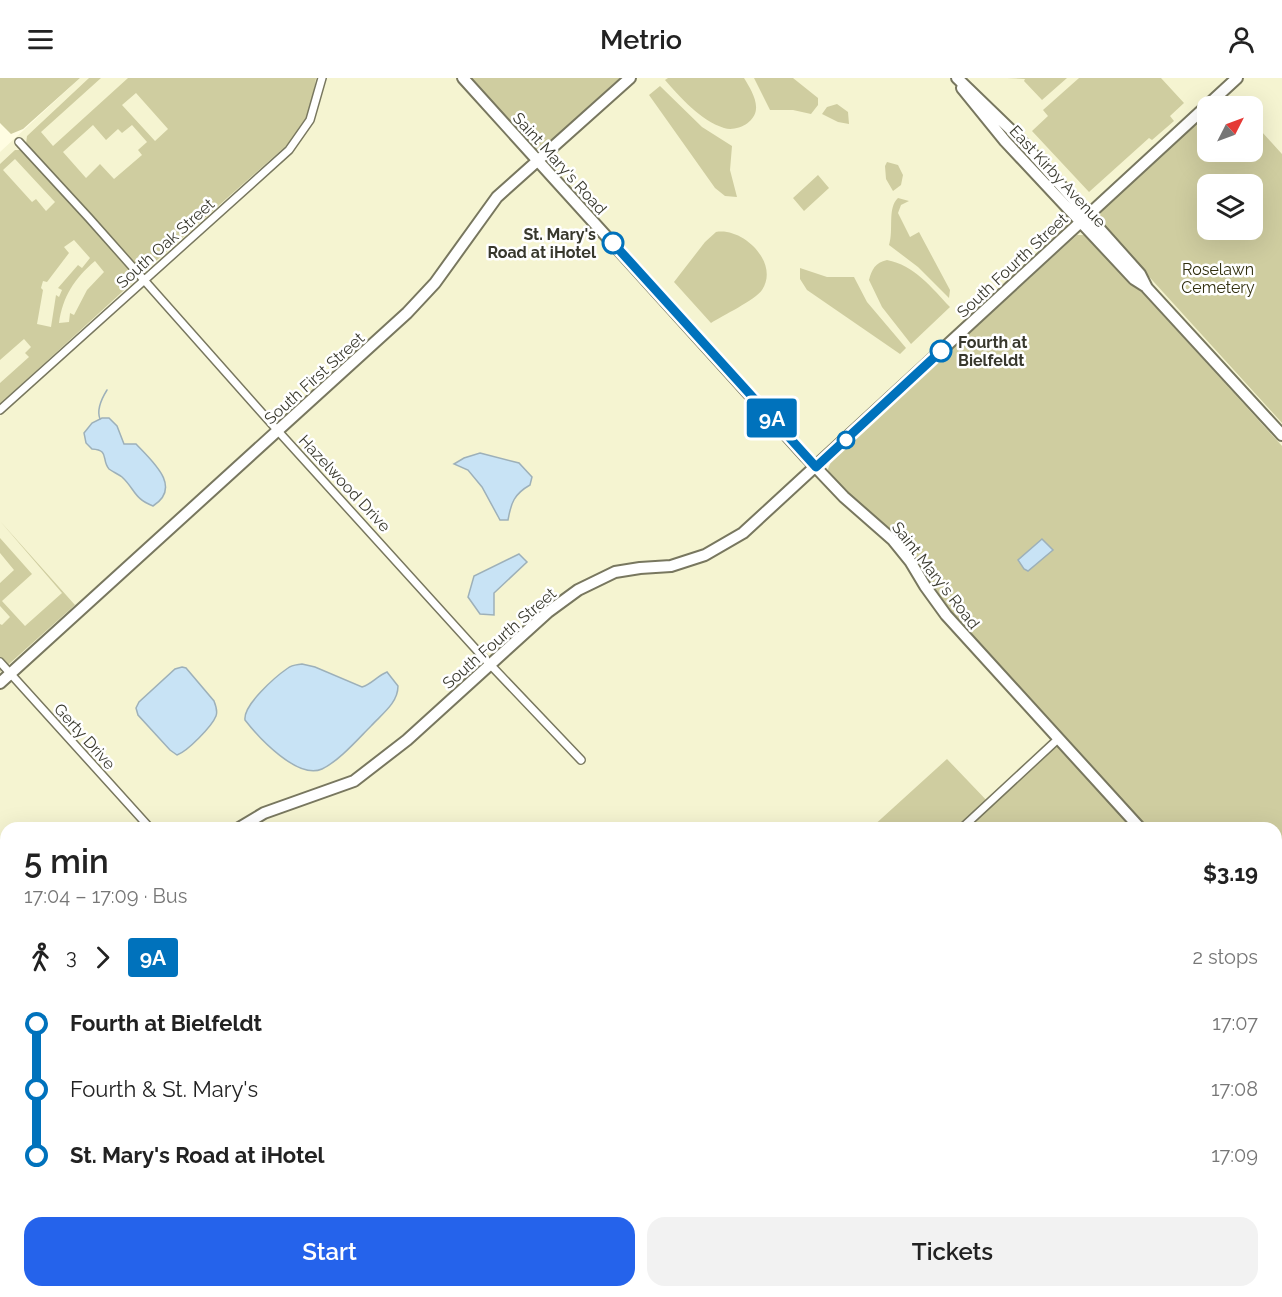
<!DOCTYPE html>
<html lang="en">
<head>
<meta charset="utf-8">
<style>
  :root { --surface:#fff; --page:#f2f2f2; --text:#222; --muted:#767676; --accent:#2563eb }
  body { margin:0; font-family:Raleway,sans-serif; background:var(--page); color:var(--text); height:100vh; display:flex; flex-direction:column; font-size:22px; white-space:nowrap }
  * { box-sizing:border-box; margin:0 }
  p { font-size:20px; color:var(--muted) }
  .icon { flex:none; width:33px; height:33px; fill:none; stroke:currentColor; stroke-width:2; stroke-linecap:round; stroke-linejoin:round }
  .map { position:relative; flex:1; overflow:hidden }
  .side { position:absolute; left:0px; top:744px; width:1282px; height:476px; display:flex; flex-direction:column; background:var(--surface); border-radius:18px 18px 0 0; box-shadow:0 6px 24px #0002 }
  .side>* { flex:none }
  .badge { padding:0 12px; border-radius:4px; font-size:21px; line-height:39px }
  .needle { width:39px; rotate:48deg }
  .tools { position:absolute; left:1197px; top:18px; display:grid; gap:12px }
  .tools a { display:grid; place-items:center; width:66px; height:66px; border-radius:12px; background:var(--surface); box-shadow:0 6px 24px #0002; font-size:30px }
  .map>.badge { position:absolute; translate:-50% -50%; box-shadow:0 0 0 3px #fff }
  .legs { display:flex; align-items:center; gap:9px; height:66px; padding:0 24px; font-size:20px }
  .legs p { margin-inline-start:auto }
  .headline { display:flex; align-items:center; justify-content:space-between; height:102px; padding:0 24px }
  h1 { font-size:33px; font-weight:600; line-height:45px }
  .cta { display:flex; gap:12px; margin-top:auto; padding:12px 24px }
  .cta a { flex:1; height:69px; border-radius:18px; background:var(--accent); color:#fff; font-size:24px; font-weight:600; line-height:69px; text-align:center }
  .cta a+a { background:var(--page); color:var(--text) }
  ul { padding:0 24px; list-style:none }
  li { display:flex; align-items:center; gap:21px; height:66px; font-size:22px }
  li i { display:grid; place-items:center; width:9px; height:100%; margin:0 8px; background:currentColor }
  li i::after { content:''; width:15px; height:15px; margin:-8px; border:4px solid; border-radius:50%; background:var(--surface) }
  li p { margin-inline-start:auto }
  li:first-child i { background:linear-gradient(#0000 50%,currentColor 0) }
  li:last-child i { background:linear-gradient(currentColor 50%,#0000 0) }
  header { display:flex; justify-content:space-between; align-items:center; height:78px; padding:0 24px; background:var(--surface); font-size:27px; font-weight:600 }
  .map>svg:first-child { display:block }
</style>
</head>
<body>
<header><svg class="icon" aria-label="menu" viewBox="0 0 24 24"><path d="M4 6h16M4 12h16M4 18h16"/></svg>Metrio<svg class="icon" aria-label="person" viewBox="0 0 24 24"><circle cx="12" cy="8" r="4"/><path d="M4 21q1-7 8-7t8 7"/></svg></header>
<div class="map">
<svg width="1282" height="1219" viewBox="0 0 1282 1219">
  <rect width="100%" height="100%" fill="#fffde2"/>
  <path fill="#f5f4d1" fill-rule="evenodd" d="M80,0H1282V76L1253,44L1252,28H1239L1228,17L1215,28H1208L1207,35L1101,132L1100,139L1102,147L1282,345V1219H0V74ZM6,750H1276V1214H6Z"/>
  <path fill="#cfcda0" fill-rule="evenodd" d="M0,0H80L23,51L11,56L0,45Z
    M89,0H101L41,54L53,68L128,0H316L313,19L306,40L287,67L148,190L144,191L137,188L26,66L27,58ZM136,15L168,51L155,63L122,27ZM93,47L106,62L118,51L122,55L132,47L147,64L138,72L142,77L114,101L100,86L86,100L63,74Z
    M469,0H620L544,69L536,71L527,64Z
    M668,0H744C749,8 757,21 756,31C755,45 736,54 724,50C700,42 681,20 665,2Z
    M754,0H793L818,20V27L811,36L793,32H770Z
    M1007,0H1067L1042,22L1024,3L1025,1Z
    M1079,0H1161L1184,25L1170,38L1174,43L1152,62L1149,60L1089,114L1032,53L1048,38L1043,32Z
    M660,8L702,49L732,68L730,92L737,119L725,118L715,110L649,17Z
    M837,26L848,34L849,46L838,44L822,36L827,29Z
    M1207,35L1208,74H1252L1253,44L1282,76V345L1102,147L1100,139L1101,132ZM1208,106H1252V152H1208Z
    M15,72H22L76,130L133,196L134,203L0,326V305L29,279L25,275L31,269L24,261L0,282V86ZM15,81L55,124L46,133L36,121L32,124L3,92ZM74,162L90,180L82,190L78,187L58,210L62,212L59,219L56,217L51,249L37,246L43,212L41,210L43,203L47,204L69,175L64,169ZM95,183L104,194L87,212L74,237L70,235L69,244L59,245C63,218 74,201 95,183Z
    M887,84L898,87L903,97L901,107L893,113L886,101L885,88Z
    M818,97L829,110L804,133L793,120Z
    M898,120L909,123L901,127L898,135L910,159L919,154L950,212L949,220L918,189L889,167C894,152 887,130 898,120Z
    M716,154C743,149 780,185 762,212C755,222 722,238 711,245L674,204L705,164Z
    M1077,157H1084L1088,159L1130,201L1282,368V897L1276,892V750H1145L982,573L829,396L828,391L832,381Z
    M887,182C914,187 932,210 950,229L911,266L882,229L869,202C872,191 875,185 887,182Z
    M800,190L827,199H854L867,224L906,270L900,276L807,212L800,201Z
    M0,443L75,527L0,594V546L2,547L10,539L0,528V505L14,492L0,475V460L32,496L2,523L25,548L62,515Z
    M1058,667L1136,750H871L947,681L991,727L1055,668Z
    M1282,1016V1219H1062L1057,1214H1276V1017Z"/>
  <path fill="#c8e3f5" stroke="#9db0b9" stroke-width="1.5" d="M102,340H109L117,348L124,366H136C152,383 183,409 153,428C134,421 135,411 122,399C118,396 113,394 109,391C101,382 110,372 92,371L86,365L84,355L92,345Z
    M480,375L519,385L532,399L530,407C514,416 511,425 508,442H500L482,409L468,392L454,386L464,380Z
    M1042,461L1053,472L1028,493L1024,491L1018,482Z
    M519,476L527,484L494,515V537L480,536L468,519L474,498Z
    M302,586L315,589L362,609C372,606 377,598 387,594L398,608C398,625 382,636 371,648C358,661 339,683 322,691C298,702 259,660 245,642C243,627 275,599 288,590C292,587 297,587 302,586Z
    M182,589L186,590L214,623C216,628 218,633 216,638C212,648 188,673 177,677L170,672L138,637L136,630L139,624L175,591Z"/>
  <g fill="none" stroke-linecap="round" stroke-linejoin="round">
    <path stroke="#9db0b9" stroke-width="1.5" d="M100,341C96,331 102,320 107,312"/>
    <defs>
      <path id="street" d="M19,64L89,140L278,353L482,578L581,682
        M0,332L289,72L310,42L322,0
        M0,584L150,750
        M962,750L1058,661
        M1276,1122L1282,1129
        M1068,1214L1073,1219
        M1010,1219L1016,1214"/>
      <path id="secondary" d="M463,0L806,379L844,419L893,462L910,483L925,508L946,537L1140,750
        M957,0L1014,55L1140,196L1147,210L1282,357
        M962,10L1005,63L1134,201L1145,208
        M0,605L407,235L435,205L497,119L630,0
        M239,750L264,735L354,703L407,662L548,534L578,512L615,494L640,490L671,488L705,477L743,455L1237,0
        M1276,896L1282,902
        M0,1083L6,1077
        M0,1159L6,1166
        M50,1214L55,1219"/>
    </defs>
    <use href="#street" stroke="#78775f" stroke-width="10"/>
    <use href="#secondary" stroke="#78775f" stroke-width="14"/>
    <use href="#street" stroke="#fff" stroke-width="7"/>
    <use href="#secondary" stroke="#fff" stroke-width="10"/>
  </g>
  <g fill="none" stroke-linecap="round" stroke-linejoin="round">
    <defs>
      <path id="line-1" d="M613,165L816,389L941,273"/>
    </defs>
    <use href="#line-1" stroke="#fff" stroke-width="14"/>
    <use href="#line-1" stroke="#0072bc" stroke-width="9"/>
  </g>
  <g fill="#fff" stroke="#0072bc" stroke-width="3">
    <circle cx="613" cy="165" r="10"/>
    <circle cx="941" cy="273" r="10"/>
    <circle cx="846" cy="362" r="8"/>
  </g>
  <g text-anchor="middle" stroke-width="5" stroke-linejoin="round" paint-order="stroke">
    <g font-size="16" fill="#38382d" stroke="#fff">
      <text transform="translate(560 85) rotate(48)" y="6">Saint Mary's Road</text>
      <text transform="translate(1058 98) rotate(47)" y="6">East Kirby Avenue</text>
      <text transform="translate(165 165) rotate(-42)" y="6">South Oak Street</text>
      <text transform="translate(1012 187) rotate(-43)" y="6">South Fourth Street</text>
      <text transform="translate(314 300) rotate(-42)" y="6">South First Street</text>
      <text transform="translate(345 405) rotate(47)" y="6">Hazelwood Drive</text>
      <text transform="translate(936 497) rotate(52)" y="6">Saint Mary's Road</text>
      <text transform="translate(499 560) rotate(-41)" y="6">South Fourth Street</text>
      <text transform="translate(85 658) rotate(48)" y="6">Gerty Drive</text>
    </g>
    <g font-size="16" font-weight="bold" fill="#38382d" stroke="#fff" text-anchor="end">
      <text x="596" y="162">St. Mary's<tspan x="596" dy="18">Road at iHotel</tspan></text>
      <text x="958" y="270" text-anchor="start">Fourth at<tspan x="958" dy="18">Bielfeldt</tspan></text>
    </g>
    <g font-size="16" fill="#312f0e" stroke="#fff">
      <text x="1218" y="197">Roselawn<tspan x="1218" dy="18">Cemetery</tspan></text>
    </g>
  </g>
</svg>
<div class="tools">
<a><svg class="needle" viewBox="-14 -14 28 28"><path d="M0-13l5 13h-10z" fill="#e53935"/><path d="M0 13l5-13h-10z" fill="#767676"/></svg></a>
<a><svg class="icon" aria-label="layers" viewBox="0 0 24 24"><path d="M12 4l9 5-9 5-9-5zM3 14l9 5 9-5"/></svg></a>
</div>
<b class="badge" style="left:772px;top:340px;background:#0072bc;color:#fff">9A</b>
<section class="side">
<div class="headline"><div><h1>5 min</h1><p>17:04 – 17:09 · Bus</p></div><b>$3.19</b></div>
<div class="legs"><svg class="icon" aria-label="walk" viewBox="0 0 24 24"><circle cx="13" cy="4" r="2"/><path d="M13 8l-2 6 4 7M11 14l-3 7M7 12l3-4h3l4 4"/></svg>3<svg class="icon" aria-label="forward" viewBox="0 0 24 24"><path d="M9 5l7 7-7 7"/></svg><b class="badge" style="background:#0072bc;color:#fff">9A</b><p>2 stops</p></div>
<ul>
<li><i style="color:#0072bc"></i><b>Fourth at Bielfeldt</b><p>17:07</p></li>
<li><i style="color:#0072bc"></i><span>Fourth &amp; St. Mary's</span><p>17:08</p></li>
<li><i style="color:#0072bc"></i><b>St. Mary's Road at iHotel</b><p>17:09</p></li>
</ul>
<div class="cta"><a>Start</a><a>Tickets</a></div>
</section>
</div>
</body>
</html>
